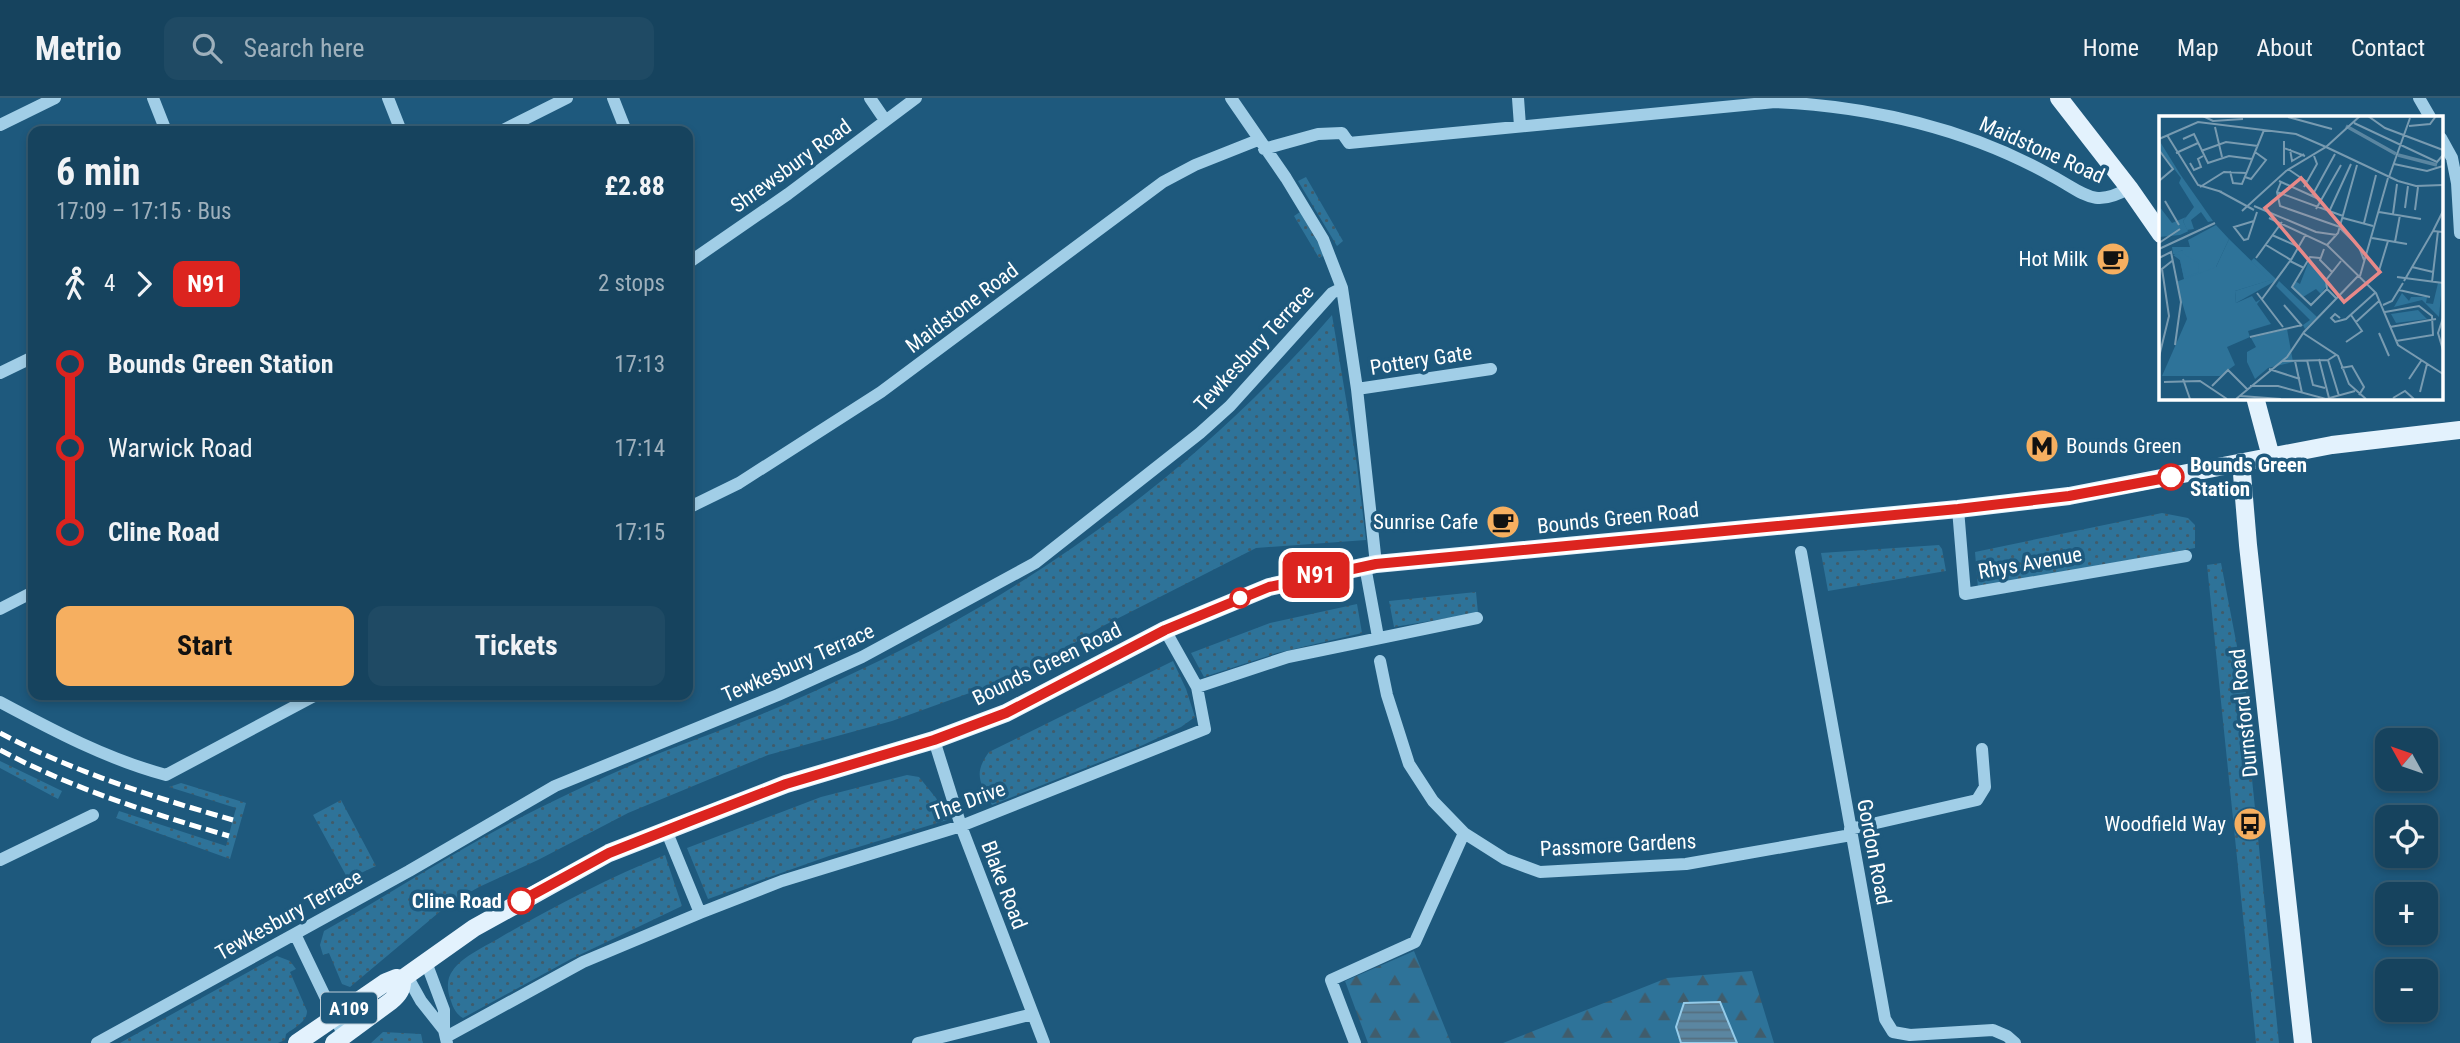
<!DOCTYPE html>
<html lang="en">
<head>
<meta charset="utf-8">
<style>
  :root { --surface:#16435e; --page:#1f4a64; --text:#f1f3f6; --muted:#9eb0bc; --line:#355c73; --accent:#f6af60 }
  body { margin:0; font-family:"Roboto Condensed",sans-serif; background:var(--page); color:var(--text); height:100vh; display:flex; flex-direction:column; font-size:26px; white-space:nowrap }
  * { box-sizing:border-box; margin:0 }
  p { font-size:23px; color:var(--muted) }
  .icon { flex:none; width:38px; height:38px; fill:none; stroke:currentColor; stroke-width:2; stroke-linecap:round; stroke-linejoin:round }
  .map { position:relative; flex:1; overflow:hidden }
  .details { position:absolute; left:28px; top:28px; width:665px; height:574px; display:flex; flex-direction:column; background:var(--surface); border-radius:14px; box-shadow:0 4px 10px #0003,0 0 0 2px var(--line) }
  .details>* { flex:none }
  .badge { padding:0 14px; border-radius:10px; font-size:24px; line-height:46px }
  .needle { width:46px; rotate:310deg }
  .buttons { position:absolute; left:2375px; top:630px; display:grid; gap:14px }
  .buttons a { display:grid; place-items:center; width:63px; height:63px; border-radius:14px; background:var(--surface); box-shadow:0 4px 10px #0003,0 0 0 2px var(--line); font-size:35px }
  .map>.badge { position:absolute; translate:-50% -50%; box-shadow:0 0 0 4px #fff }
  .legs { display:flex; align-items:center; gap:10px; height:77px; padding:0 28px; font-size:23px }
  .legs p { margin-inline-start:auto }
  .head { display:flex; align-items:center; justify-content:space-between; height:119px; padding:0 28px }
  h1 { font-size:38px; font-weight:700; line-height:52px }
  .action { display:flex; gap:14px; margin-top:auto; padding:14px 28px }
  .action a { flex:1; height:80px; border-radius:14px; background:var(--accent); color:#111; font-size:28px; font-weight:700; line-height:80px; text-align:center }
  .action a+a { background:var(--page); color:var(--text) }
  ul { padding:0 28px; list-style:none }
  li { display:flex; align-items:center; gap:24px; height:84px; font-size:26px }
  li i { display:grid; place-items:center; width:10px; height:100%; margin:0 9px; background:currentColor }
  li i::after { content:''; width:18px; height:18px; margin:-9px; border:5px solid; border-radius:50%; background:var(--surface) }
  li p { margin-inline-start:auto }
  li:first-child i { background:linear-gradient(#0000 50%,currentColor 0) }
  li:last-child i { background:linear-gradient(currentColor 50%,#0000 0) }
  header { display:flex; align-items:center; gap:42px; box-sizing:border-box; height:98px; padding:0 35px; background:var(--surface); border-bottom:2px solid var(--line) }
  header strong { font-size:33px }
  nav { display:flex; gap:38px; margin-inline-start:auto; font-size:24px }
  .search { width:490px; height:63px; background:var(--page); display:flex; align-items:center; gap:18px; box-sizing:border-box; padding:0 24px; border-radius:14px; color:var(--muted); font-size:26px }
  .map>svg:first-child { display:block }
</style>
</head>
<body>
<header>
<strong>Metrio</strong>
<div class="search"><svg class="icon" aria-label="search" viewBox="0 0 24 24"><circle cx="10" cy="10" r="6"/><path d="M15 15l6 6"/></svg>Search here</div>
<nav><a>Home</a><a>Map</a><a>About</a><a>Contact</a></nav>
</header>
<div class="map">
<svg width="2460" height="945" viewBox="0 0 2460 945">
  <defs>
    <pattern id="green-dots" width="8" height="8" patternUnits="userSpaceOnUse" patternTransform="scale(1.75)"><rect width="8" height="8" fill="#2e7399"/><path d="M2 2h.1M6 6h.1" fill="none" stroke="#405c6b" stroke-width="1.8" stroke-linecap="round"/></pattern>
    <pattern id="forest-firs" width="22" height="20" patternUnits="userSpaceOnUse" patternTransform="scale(1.75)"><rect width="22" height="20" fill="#2e7399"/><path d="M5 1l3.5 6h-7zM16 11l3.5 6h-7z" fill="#405c6b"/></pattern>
    <pattern id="water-rules" width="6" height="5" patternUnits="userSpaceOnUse" patternTransform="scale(1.75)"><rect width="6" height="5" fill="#5b86a1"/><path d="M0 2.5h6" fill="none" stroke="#556f7f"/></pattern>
  </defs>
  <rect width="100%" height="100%" fill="#1e597d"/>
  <path fill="url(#green-dots)" d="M1306,79L1343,143L1337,148L1298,83Z
    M1300,114L1325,157L1319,160L1294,118Z
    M1332,217L1357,367L1366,442L1256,450L1101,529L1022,576L892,623L768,657L628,715L538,762L479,789L449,806L350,889L342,886L329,855L323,857L320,847L324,833C378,803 430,769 484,739C533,712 590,685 641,663C675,648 712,636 747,622C786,607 824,589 862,571C1042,486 1201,368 1332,217Z
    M2162,415L2188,420L2195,427V450L1978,490L1975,454Z
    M1939,447L1942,451L1946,473L1828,493L1821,455Z
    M2221,465L2250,616L2258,679L2252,681L2279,945H2256L2207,467Z
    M1476,494L1478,515L1394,529L1389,503Z
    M1357,506L1362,535L1277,555L1204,579L1191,555L1270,525Z
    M1173,563L1186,591L1195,619L1181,629L1143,647L992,707C980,684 973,676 989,654Z
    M0,663L62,693L58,701L0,670Z
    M907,677L919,679L936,700L947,722L829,758L708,801L687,750L821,699Z
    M181,685L246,705L230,761L116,720L119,713L226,748L236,710L169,689Z
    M341,702L376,768L348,781L313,717Z
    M665,757L682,808L571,861L463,920C457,917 453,910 451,903C447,893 446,881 453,872C463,858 486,848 501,839C555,808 608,780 665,757Z
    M277,858L290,863L296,871L290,874L307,913C307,924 294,930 286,936L285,942L278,945H120Z
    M383,934L421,936L423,945H371Z"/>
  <path fill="url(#forest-firs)" d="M1414,853L1451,945H1368L1345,883Z
    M1752,873L1774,945H1503L1667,880Z"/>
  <path fill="url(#water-rules)" stroke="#94cbe9" stroke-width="2" d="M1720,904L1737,945H1681L1676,929L1684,905Z"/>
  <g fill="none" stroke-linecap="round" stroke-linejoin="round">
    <path stroke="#a1cee7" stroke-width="12" d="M153,0L166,33
      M388,0L401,33
      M613,0L626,33
      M870,0L885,22
      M1231,0L1286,80L1323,141L1342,190L1357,291L1376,466
      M1518,0L1520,28
      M2419,0L2430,19
      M0,27L55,0
      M501,33L567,0
      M2441,40L2452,60L2457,85L2460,135
      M1264,51L1318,36L1342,35L1349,45L1775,4C1870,8 1969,31 2052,78C2084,95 2094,111 2129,90
      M688,165L788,96L916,0
      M0,275L33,259
      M1357,291L1491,271
      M688,410L739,385L881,294L1163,84L1195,67L1258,42
      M1958,411L1965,496L2186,458
      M1801,454L1885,921L1893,934L1910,937L1993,932L2007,938L2015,945
      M1365,468L1378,539
      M0,511L33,494
      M1380,563L1387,597L1409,666L1433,703L1464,735L1505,761L1540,774L1686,766L1851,737
      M1197,589L1288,559L1477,520
      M0,604C54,633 107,661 166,677L316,597
      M934,642L961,728L1044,945
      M1850,731L1977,702L1985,689L1982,651
      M666,732L700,815
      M0,762L93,717
      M295,836L344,938
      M426,864L444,912V932L447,945
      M407,878L421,903L444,932
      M446,939L583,864L700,815L782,783L961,728L1205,631L1197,589L1165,532
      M97,945L409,773L555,688L778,597L862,559L1035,465L1200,335L1230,308L1332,195L1342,190
      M918,945L1033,916
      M1355,945L1331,882L1415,844L1464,735"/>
    <path stroke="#e3f2fd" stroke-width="18" d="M2059,0L2129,90L2161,136
      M2255,299L2271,359
      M2241,364L2248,447L2303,945
      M297,945L386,884L396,880L402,881L474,830L609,755L786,686L934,642L1006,615L1165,532L1269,489L1376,466L1958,411L2069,398L2332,347L2460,332
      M334,945L391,903C398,897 403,891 402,881"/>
    <path stroke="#fff" stroke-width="5" stroke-dasharray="12 5" stroke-linecap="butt" d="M0,635C74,674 153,699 233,722
      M0,652C73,691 150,715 229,738"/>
  </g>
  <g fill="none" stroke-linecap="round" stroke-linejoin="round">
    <defs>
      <path id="line-1" d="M521,803L609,755L690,723L786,686L934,642L1006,615L1165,532L1269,489L1376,466L1958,411L2069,398L2171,379"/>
    </defs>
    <use href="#line-1" stroke="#fff" stroke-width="16"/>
    <use href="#line-1" stroke="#dc241f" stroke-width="10"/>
  </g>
  <defs>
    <symbol id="cafe-disc" viewBox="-11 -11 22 22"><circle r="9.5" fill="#f6af60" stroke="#1e597d"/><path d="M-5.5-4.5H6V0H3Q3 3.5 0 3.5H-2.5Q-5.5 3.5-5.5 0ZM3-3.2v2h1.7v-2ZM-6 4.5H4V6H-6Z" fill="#111"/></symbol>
    <symbol id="metro-disc" viewBox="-11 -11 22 22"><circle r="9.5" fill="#f6af60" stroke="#1e597d"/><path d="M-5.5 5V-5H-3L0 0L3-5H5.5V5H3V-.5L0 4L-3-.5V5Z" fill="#111"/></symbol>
    <symbol id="bus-disc" viewBox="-11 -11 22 22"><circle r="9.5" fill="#f6af60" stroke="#1e597d"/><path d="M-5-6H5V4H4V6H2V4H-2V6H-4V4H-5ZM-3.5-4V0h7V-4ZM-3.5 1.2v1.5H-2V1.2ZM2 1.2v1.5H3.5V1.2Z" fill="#111"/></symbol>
  </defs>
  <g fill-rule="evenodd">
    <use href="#cafe-disc" x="2094" y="142" width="38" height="38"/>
    <use href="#metro-disc" x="2023" y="329" width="38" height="38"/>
    <use href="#cafe-disc" x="1484" y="405" width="38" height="38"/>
    <use href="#bus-disc" x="2231" y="707" width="38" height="38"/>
  </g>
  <g fill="#fff" stroke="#dc241f" stroke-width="3.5">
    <circle cx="2171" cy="379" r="12"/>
    <circle cx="1240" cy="500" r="9"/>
    <circle cx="521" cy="803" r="12"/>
  </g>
  <g text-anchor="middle" stroke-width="7" stroke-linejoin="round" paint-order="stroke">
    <rect fill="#1e597d" stroke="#bccdd8" stroke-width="2" x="321" y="894.5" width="56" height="31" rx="5"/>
    <g font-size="19" font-weight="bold" fill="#fff">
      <text x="349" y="917">A109</text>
    </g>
    <g font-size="21" fill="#fff" stroke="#1e597d">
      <text transform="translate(2042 52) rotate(24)" y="7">Maidstone Road</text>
      <text transform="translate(791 68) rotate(-36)" y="7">Shrewsbury Road</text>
      <text transform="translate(962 210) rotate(-37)" y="7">Maidstone Road</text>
      <text transform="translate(1254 250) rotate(-47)" y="7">Tewkesbury Terrace</text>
      <text transform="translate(1421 262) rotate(-9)" y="7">Pottery Gate</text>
      <text transform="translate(1618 420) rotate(-6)" y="7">Bounds Green Road</text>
      <text transform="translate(2030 465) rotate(-10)" y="7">Rhys Avenue</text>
      <text transform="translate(798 565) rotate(-24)" y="7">Tewkesbury Terrace</text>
      <text transform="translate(1047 566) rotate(-26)" y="7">Bounds Green Road</text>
      <text transform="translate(2244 615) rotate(-96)" y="7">Durnsford Road</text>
      <text transform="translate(968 703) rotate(-20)" y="7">The Drive</text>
      <text transform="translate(1618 747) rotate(-3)" y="7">Passmore Gardens</text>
      <text transform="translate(1874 754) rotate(79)" y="7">Gordon Road</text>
      <text transform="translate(1004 787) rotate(69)" y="7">Blake Road</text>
      <text transform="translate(289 817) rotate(-29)" y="7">Tewkesbury Terrace</text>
    </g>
    <g font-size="21" fill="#fff" stroke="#1e597d" text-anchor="end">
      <text x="2088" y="168">Hot Milk</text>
      <text x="2066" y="355" text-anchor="start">Bounds Green</text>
      <text x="1478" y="431">Sunrise Cafe</text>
      <text x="2226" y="733">Woodfield Way</text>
    </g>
    <g font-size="21" font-weight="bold" fill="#fff" stroke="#1e597d" text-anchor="start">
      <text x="2190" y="374">Bounds Green<tspan x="2190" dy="24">Station</tspan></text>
      <text x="502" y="810" text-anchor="end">Cline Road</text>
    </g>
  </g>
  <g transform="translate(2159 18)">
    <rect width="284" height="284" fill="#1e597d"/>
    <path d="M0,90L13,107L27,101L24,105L29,115L34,113L21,119L0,121ZM70,123L112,164L76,175L77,187L93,180L97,186L102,183L98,188L112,208L89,215L91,221L68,231L76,249L61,260H3L28,203L17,166L25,163L21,144L14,137L24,134L57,151ZM279,167L283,168L280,201L263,184L235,191L243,177L250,185L252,181H268L267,187L274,188ZM259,194L268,203L237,207L232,198ZM128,213L134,246L109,252L96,263L88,246V236L97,231L92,222Z" fill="#2e7399"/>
    <path d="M0,24L21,58L54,105L49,106L42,96L32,104L35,113L28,114L24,105L35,91L20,67L22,62L0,33ZM57,109L70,123L57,151L26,163L25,162L21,144L14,139L20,138L27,161L40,156L39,147L23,137L24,134L14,138L13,131H31L29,124ZM95,142L118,164L77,187L76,175L111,164L92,145ZM151,142L169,168L162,178L157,173L144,181L133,170L136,165L141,168ZM120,165L158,201L146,213L144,209L151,204L117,170Z" fill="#2e7399"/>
    <path fill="none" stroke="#5b86a1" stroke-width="3.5" d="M187,10L237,38M239,39L278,49"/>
    <path fill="none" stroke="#789bb1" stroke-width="2" d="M44,0L54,5L84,3M209,0L226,12L284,34M129,1L173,13M195,7L278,46L284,39M250,10L271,8L277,0M56,11L63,41M8,19L39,69L63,76M0,23L39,6L137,18L167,31L201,0M24,23L35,18L49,47L70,40L93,43M125,25V49M125,32L146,40M131,33L133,45L145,38M0,34L14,53L0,65M42,35L67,26L99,30M17,37L39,27M31,47L35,54L42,51L39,43L44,40M235,48L268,55L284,50M129,53L148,66M71,55L74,67L83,68L105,14M86,61L92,63L107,44L96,36M230,61L251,2M120,65L162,84M122,66L118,76L121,90L181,111M41,71L65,56L87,57M145,71L158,48L155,40M60,75L95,94M118,76L184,100M153,80L176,38M6,85L20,109M95,90L157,116L178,119M246,92L249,70M157,93L182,49M256,94L259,71M83,95L127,55L167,31L239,65L257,70L284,69M170,96L192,48M220,96L262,103M234,98L238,68M110,102L168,129L217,177L239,229L284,258M184,102L214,110M95,105L75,111L85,124L89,123L98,96M205,107L217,59M181,112L200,131L205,144M274,115L284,95M113,119L140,131M213,122L248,128M236,126L241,99M0,127L21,113M107,129L132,144L147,118M168,129L179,117L198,49M0,133L56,107M165,133L161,144L173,156M0,142L12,136L22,186L16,229M97,142L123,106M161,142L151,141L133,171L152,189L168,173L178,183M253,151L274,156M201,160L229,62M238,161L284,167M245,165L274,115L284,116M273,166L279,115M209,167L219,158L229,125M168,173L167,164L182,145M240,174L271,181M98,177L124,211M103,183L131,145L145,152M125,189L143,210M224,189L233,185L244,167M226,196L260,190L273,200L274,219L237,225M181,202L176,198L172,202L176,206L187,203L217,176M284,202L279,217L284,234M197,206L220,185M231,211L277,203M144,217L179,240L190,268L207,283M220,217L230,240M91,221L143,209M187,226L203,215L192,199M0,241L10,200L3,153L13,145M160,243L170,282M148,244L154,269L166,272M169,244L180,280M124,245L169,244L177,239M136,245L143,277M182,252L193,250L205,271L200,279M110,253L141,263M24,263L31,283M250,263L262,245M5,266L41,265L68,283M53,270L69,254L88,273M91,270H119L167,283L196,275M261,276L268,248M82,280L122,283M234,282L246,275L255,283M77,283L128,241L145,216L200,159"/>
    <path fill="#e88989" fill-opacity="0.15" stroke="#e88989" stroke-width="3.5" d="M142,62L221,156L185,186L106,92Z"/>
    <rect width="284" height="284" fill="none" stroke="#fff" stroke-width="3.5"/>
  </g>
</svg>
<div class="buttons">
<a><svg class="needle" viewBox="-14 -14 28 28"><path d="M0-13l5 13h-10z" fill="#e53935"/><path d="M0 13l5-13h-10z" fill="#9eb0bc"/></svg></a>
<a><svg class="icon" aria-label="locate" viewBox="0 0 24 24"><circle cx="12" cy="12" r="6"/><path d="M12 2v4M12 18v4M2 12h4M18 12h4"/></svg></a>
<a>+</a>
<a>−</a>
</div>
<b class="badge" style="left:1316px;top:477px;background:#dc241f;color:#fff">N91</b>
<section class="details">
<div class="head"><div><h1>6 min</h1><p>17:09 – 17:15 · Bus</p></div><b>£2.88</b></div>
<div class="legs"><svg class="icon" aria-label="walk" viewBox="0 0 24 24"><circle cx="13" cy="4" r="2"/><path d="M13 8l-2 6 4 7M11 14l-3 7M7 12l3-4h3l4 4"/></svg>4<svg class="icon" aria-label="forward" viewBox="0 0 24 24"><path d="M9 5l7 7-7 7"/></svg><b class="badge" style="background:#dc241f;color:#fff">N91</b><p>2 stops</p></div>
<ul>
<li><i style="color:#dc241f"></i><b>Bounds Green Station</b><p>17:13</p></li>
<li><i style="color:#dc241f"></i><span>Warwick Road</span><p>17:14</p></li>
<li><i style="color:#dc241f"></i><b>Cline Road</b><p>17:15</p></li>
</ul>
<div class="action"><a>Start</a><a>Tickets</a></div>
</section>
</div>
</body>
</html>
